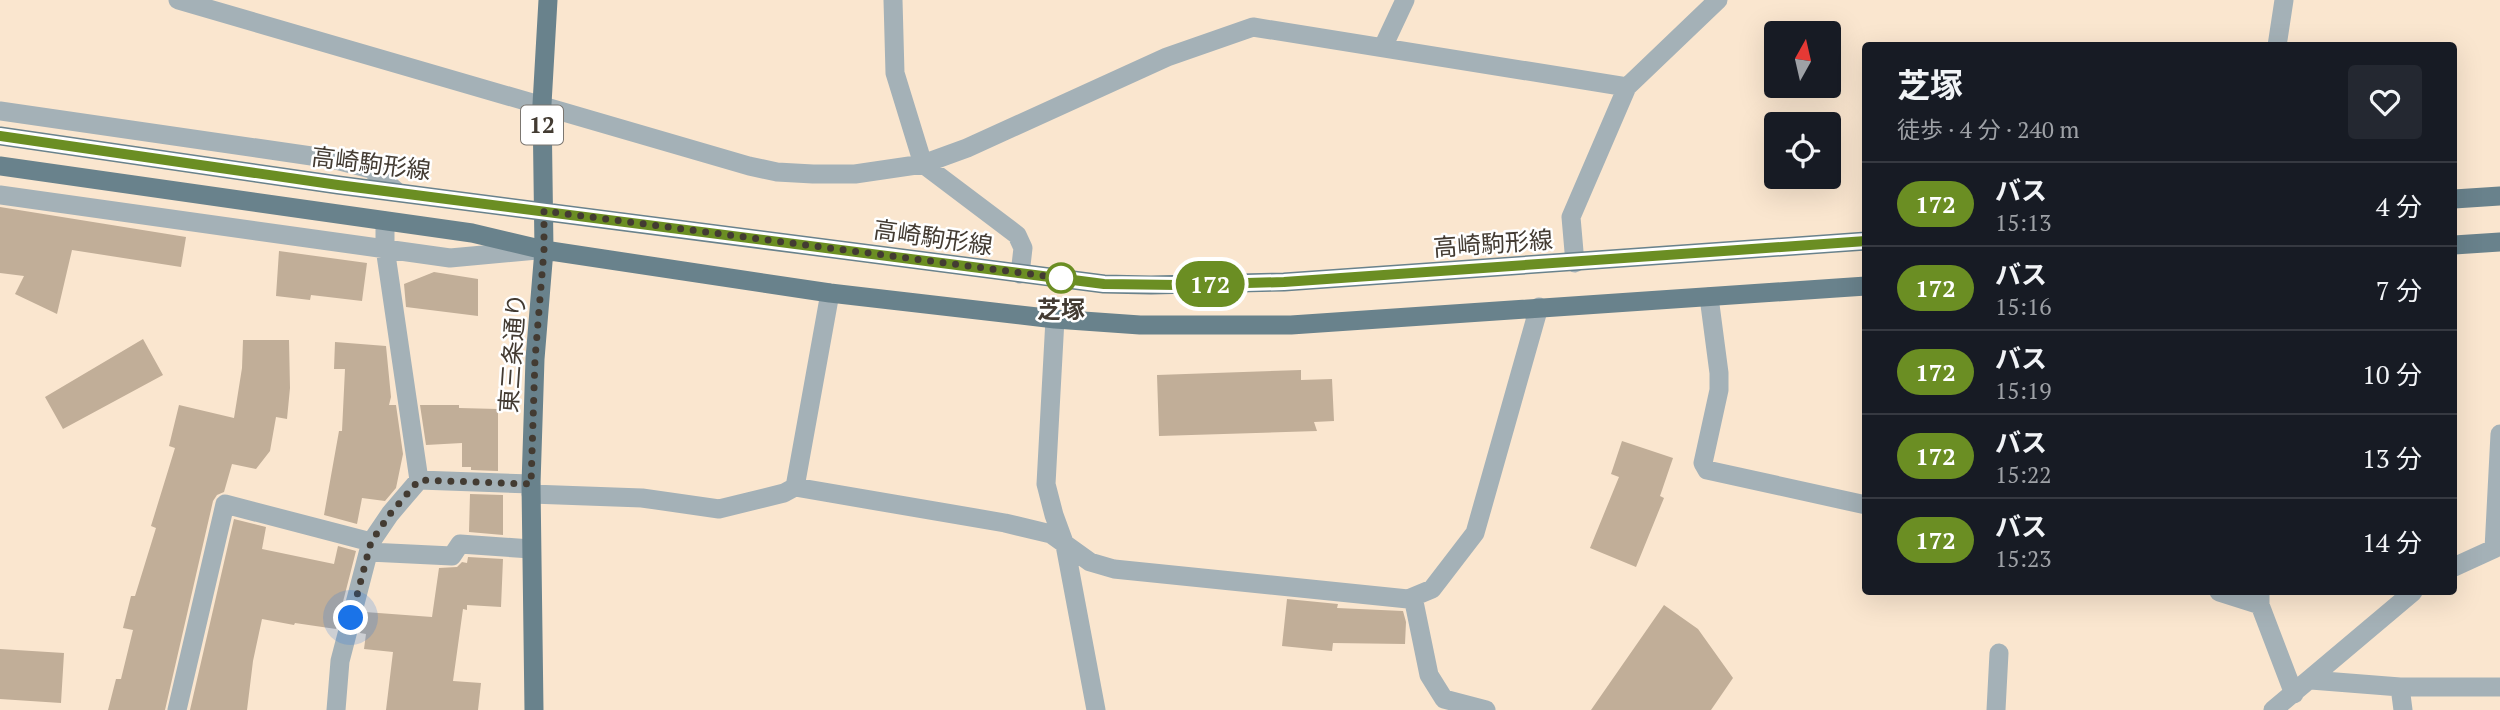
<!DOCTYPE html>
<html lang="ja">
<head>
<meta charset="utf-8">
<style>
  :root { --surface:#171b24; --page:#242831; --text:#f1f3f6; --muted:#9ea1a6; --line:#363941 }
  body { margin:0; font-family:"PT Serif","Noto Sans JP",serif; background:var(--page); color:var(--text); height:100vh; display:flex; flex-direction:column; font-size:26px; white-space:nowrap }
  * { box-sizing:border-box; margin:0 }
  p { font-size:23px; color:var(--muted) }
  .icon { flex:none; width:38px; height:38px; fill:none; stroke:currentColor; stroke-width:2; stroke-linecap:round; stroke-linejoin:round }
  .map { position:relative; flex:1; overflow:hidden }
  .panel { position:absolute; left:1862px; top:42px; width:595px; height:553px; display:flex; flex-direction:column; background:var(--surface); border-radius:7px; box-shadow:0 7px 28px #0002 }
  .panel>* { flex:none }
  .badge { padding:0 14px; border-radius:23px; font-size:24px; line-height:46px }
  .needle { width:46px; rotate:8deg }
  .controls { position:absolute; left:1764px; top:21px; display:grid; gap:14px }
  .controls a { display:grid; place-items:center; width:77px; height:77px; border-radius:7px; background:var(--surface); box-shadow:0 7px 28px #0002; font-size:35px }
  .you { position:absolute; width:35px; height:35px; margin:-18px; border:5px solid #fff; border-radius:50%; background:#1a73e8; box-shadow:0 0 0 10px #1a73e833 }
  .map>.badge { position:absolute; translate:-50% -50%; box-shadow:0 0 0 4px #fff }
  .round { display:grid; place-items:center; flex:none; width:74px; height:74px; border-radius:7px; background:var(--page) }
  .overview { display:flex; align-items:center; justify-content:space-between; height:119px; padding:0 35px }
  h1 { font-size:33px; font-weight:700; line-height:52px }
  ul { padding:0; list-style:none }
  li { display:flex; align-items:center; gap:21px; height:84px; padding:0 35px; border-top:2px solid var(--line) }
  li div { flex:1 }
  li b { display:block; font-size:26px }
  li em { font-style:normal }
  li .badge { min-width:77px; font-weight:700; text-align:center }
  .map>svg:first-child { display:block }
</style>
</head>
<body>
<div class="map">
<svg width="2500" height="710" viewBox="0 0 2500 710">
  <rect width="100%" height="100%" fill="#fae6cf"/>
  <path fill="#c1ae98" d="M0,207L186,237L181,267L72,250L57,314L15,294L24,276L0,273Z
    M279,251L367,263L362,301L311,295L310,300L276,296Z
    M434,272L478,279V316L406,307L404,284Z
    M143,339L163,375L63,429L45,397Z
    M243,340H289L290,388L287,419L276,417L270,451L256,469L232,464L224,492L217,495L213,501L165,710H108L116,679H121L133,630L123,628L131,596H135L156,528L151,526L175,448L169,446L179,405L234,418L242,368Z
    M335,342L386,346L391,397L389,405H396L403,454L396,488L385,501L362,498L357,524L324,515L339,431H342L345,369H334Z
    M1301,370V380L1332,379L1334,421L1314,422L1317,431L1159,436L1157,375Z
    M420,405H459V408L498,409V471L471,470V467H462V443L426,445Z
    M1622,441L1673,458L1660,496L1664,498L1636,567L1590,548L1619,477L1611,474Z
    M470,494L503,495V535L469,532Z
    M234,519L266,527L262,549L334,564L338,546L356,551L336,629L295,623L294,625L262,619L253,661L247,710H190Z
    M468,557L503,559L501,607L467,605V610L463,609L453,681L481,683L478,710H386L393,652L364,649L366,634L360,633L365,612L432,617L439,568L457,567L462,562L467,563Z
    M1287,599L1338,604L1337,608L1403,611L1406,622L1405,644L1333,643L1332,651L1282,646Z
    M1664,605L1698,629L1733,678L1711,710H1591Z
    M0,649L64,653L61,703L0,699Z"/>
  <g fill="none" stroke-linecap="round" stroke-linejoin="round">
    <path stroke="#a4b1b7" stroke-width="19" d="M178,0L749,166L777,172L813,174H855L923,164L967,148L1167,57L1253,27L1627,87
      M893,0L895,73L923,164L1017,235L1023,248L1020,274
      M2277,46L2284,0
      M1383,47L1405,0
      M0,111L332,159L371,169L396,191
      M0,195L450,258L537,250
      M1575,263L1571,217L1627,87L1718,0
      M1709,297L1719,373V390L1703,463L1707,470L1866,505
      M1055,319L1046,484L1054,515L1065,545L1096,710
      M419,480L531,484
      M795,487L830,293
      M531,494L642,498L719,509L784,493L795,487L1005,523L1051,534L1090,562L1114,569L1408,599L1432,589L1475,533L1539,307
      M2494,549L2500,434
      M369,552L452,556L460,544L531,549
      M2454,567L2500,546
      M2219,592L2260,605
      M2260,592V605L2294,694
      M1413,597L1429,675L1444,699L1486,710
      M2311,680L2400,687H2500
      M2400,687L2403,710
      M177,710L225,504L371,542
      M336,710L340,661L371,542L390,514L419,480L385,248V221
      M1996,710L1999,653
      M2273,710L2413,592"/>
    <path stroke="#69828c" stroke-width="19" d="M0,136L338,185L1104,284L1151,285L1284,282L1866,241
      M0,166L472,233L544,250L830,293L1055,319L1140,325H1291L1866,286
      M2454,199L2500,196
      M2454,245L2500,242
      M534,710L531,484L535,359L544,250L542,104L548,0"/>
  </g>
  <g fill="none" stroke-linecap="round" stroke-linejoin="round">
    <defs>
      <path id="line" d="M0,136L338,185L1104,284L1178,285L1284,282L1866,241"/>
    </defs>
    <use href="#line" stroke="#fff" stroke-width="16"/>
    <use href="#line" stroke="#6b8e23" stroke-width="10"/>
    <path stroke="#433b32" stroke-width="7" stroke-dasharray="0 12.6" d="M351,618L371,542L390,514L419,480L531,484L535,359L544,250V211L1061,278"/>
  </g>
  <circle fill="#fff" stroke="#6b8e23" stroke-width="3.5" cx="1061" cy="278" r="14"/>
  <g text-anchor="middle" stroke-width="5" stroke-linejoin="round" paint-order="stroke">
    <rect fill="#fff" stroke="#7b7670" stroke-width="2" x="521" y="105.5" width="42" height="39" rx="5"/>
    <g font-size="23" font-weight="bold" fill="#433b32">
      <text x="542" y="133">12</text>
    </g>
    <g font-size="24" fill="#433b32" stroke="#fff">
      <text transform="translate(371 164) rotate(7)" y="8">高崎駒形線</text>
      <text transform="translate(933 238) rotate(8)" y="8">高崎駒形線</text>
      <text transform="translate(1493 244) rotate(-4)" y="8">高崎駒形線</text>
      <text transform="translate(513 353) rotate(-86)" y="8">東三条通り</text>
    </g>
    <g font-size="24" font-weight="bold" fill="#433b32" stroke="#fff">
      <text x="1061" y="318">芝塚</text>
    </g>
  </g>
</svg>
<div class="controls">
<a><svg class="needle" viewBox="-14 -14 28 28"><path d="M0-13l5 13h-10z" fill="#e53935"/><path d="M0 13l5-13h-10z" fill="#9ea1a6"/></svg></a>
<a><svg class="icon" aria-label="locate" viewBox="0 0 24 24"><circle cx="12" cy="12" r="6"/><path d="M12 2v4M12 18v4M2 12h4M18 12h4"/></svg></a>
</div>
<div class="you" style="left:351px;top:618px"></div>
<b class="badge" style="left:1210px;top:284px;background:#6b8e23;color:#fff">172</b>
<section class="panel">
<div class="overview"><div><h1>芝塚</h1><p>徒歩 · 4 分 · 240 m</p></div><a class="round"><svg class="icon" aria-label="heart" viewBox="0 0 24 24"><path d="M12 20l-8-8c-3-5 5-10 8-4 3-6 11-1 8 4z"/></svg></a></div>
<ul>
<li><span class="badge" style="background:#6b8e23;color:#fff">172</span><div><b>バス</b><p>15:13</p></div><em>4 分</em></li>
<li><span class="badge" style="background:#6b8e23;color:#fff">172</span><div><b>バス</b><p>15:16</p></div><em>7 分</em></li>
<li><span class="badge" style="background:#6b8e23;color:#fff">172</span><div><b>バス</b><p>15:19</p></div><em>10 分</em></li>
<li><span class="badge" style="background:#6b8e23;color:#fff">172</span><div><b>バス</b><p>15:22</p></div><em>13 分</em></li>
<li><span class="badge" style="background:#6b8e23;color:#fff">172</span><div><b>バス</b><p>15:23</p></div><em>14 分</em></li>
</ul>
</section>
</div>
</body>
</html>
